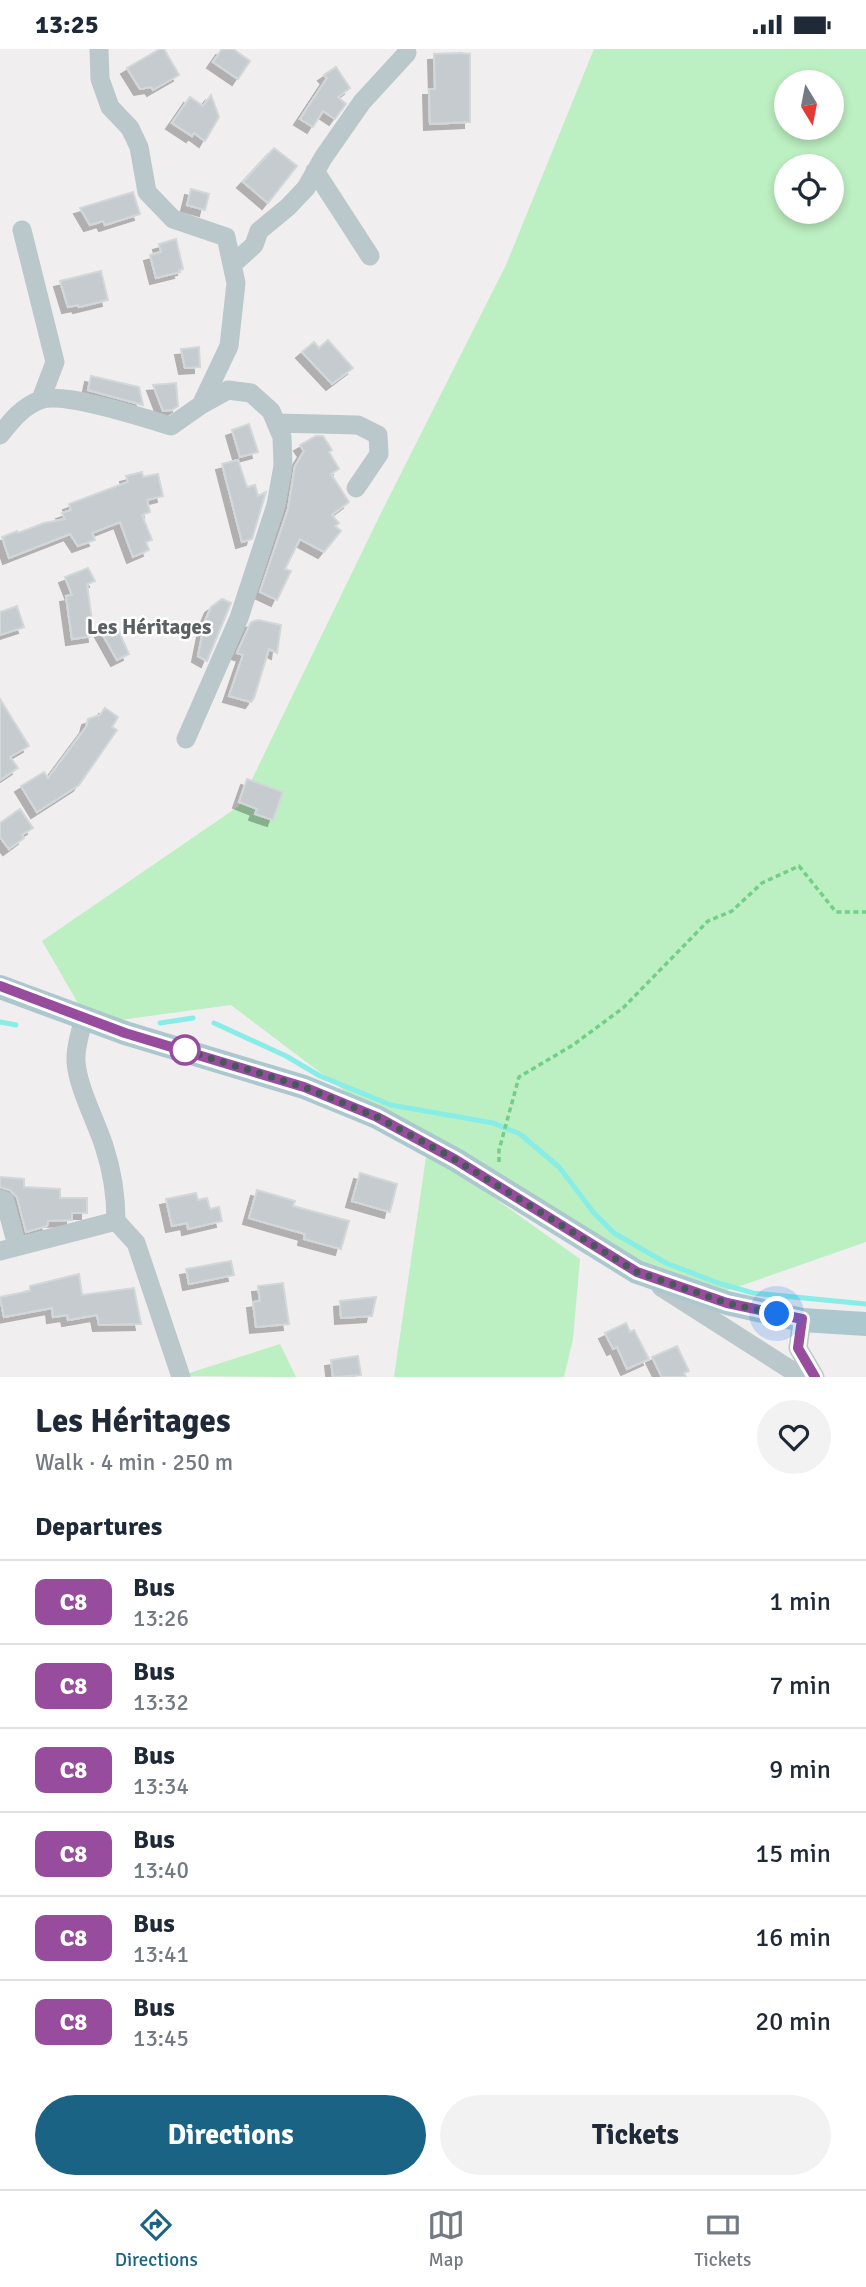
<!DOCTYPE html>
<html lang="en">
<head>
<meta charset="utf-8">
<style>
  :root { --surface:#fff; --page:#f2f2f3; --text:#1f2937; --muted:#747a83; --line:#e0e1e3; --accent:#1b6384 }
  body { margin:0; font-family:Signika,sans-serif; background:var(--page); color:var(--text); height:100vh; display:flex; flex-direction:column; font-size:26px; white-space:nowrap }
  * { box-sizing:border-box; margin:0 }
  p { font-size:23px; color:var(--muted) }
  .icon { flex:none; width:38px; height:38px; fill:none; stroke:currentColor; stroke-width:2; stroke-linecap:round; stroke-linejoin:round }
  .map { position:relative; height:1328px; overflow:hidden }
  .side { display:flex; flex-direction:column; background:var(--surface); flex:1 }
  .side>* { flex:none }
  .badge { padding:0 14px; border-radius:10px; font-size:24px; line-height:46px }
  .needle { width:46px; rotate:170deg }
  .tools { position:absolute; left:774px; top:21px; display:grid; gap:14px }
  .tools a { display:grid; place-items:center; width:70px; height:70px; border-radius:50%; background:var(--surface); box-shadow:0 4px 10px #0003; font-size:35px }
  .you { position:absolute; width:35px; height:35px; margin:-18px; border:5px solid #fff; border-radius:50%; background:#1a73e8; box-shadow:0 0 0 10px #1a73e833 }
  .map>.badge { position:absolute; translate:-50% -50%; box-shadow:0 0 0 4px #fff }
  h2 { padding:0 35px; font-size:26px; line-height:63px }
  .round { display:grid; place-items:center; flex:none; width:74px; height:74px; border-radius:37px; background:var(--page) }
  .head { display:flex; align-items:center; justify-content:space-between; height:119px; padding:0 35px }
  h1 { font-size:33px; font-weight:700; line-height:52px }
  .cta { display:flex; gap:14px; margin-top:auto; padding:14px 35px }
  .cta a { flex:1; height:80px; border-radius:42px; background:var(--accent); color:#fff; font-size:28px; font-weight:700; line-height:80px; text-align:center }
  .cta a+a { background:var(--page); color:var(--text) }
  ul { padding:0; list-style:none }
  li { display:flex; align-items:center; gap:21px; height:84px; padding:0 35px; border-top:2px solid var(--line) }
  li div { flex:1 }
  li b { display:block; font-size:26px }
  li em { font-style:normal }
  li .badge { min-width:77px; font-weight:700; text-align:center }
  .status { display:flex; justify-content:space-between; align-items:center; height:49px; padding:0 35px; background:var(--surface); direction:ltr }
  .status svg { height:19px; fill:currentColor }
  .tabs { display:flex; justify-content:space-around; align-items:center; height:98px; border-top:2px solid var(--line); background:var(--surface); font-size:19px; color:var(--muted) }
  .tabs a { display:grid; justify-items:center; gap:4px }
  .tabs .current { color:var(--accent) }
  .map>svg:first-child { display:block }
</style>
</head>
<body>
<div class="status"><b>13:25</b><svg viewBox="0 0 49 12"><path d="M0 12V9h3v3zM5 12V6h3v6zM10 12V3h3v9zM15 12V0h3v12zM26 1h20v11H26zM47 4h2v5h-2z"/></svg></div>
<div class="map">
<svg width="866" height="1328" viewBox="0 0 866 1328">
  <defs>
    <filter id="shadow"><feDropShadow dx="-6" dy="6" stdDeviation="0" flood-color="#0004"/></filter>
  </defs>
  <rect width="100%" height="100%" fill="#f1eeef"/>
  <path fill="#bcefc1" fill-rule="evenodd" d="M594,0H866V1193L703,1250L434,1106L580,1210L573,1290L564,1328H394L427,1101L411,1092L231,956L90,975L42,892L239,757L379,468L506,216ZM786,33H831V79H786ZM786,117H831V163H786Z
    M280,1295L296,1328L180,1327Z"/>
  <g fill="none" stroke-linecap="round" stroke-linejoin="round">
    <path stroke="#88ede6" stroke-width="5" d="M0,973L16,976
      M160,974L193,969
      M214,974L286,1007L320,1027L391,1056L493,1074L520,1085L559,1118L594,1164L614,1184L666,1214L718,1234L753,1244L866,1255"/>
  </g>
  <path fill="#c5cbce" stroke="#d2d7da" stroke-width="2" filter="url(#shadow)" d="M160,0H164L179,26L153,41L151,38L140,40L127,19Z
    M222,0H233L250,12L238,30L213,13Z
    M460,4L470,5V73L430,75L429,40H435L434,5Z
    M336,18L350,39L338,48L346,55L335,70L323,62L313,78L300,70L327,29L324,26Z
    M211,46L219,68L205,92L194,84L192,87L172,74L190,48L203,57Z
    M274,99L297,117L268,154L243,133Z
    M191,140L209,145L205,161L187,156Z
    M133,143L140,165L105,176L103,172L90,176L80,159Z
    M176,190L183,220L179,221L180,223L156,229L150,206L161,203L159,195Z
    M101,222L108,251L79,258L78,256L68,258L60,232Z
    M328,291L353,319L332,335L302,303L314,293L319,299Z
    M199,298L200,318L185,319L181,300Z
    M91,327L139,338L143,356L88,341Z
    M176,334L178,357L172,361L163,362L153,336Z
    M249,375L258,403L240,408L232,381Z
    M316,387H323L332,401L329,403L339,420L331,425L349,453L332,466L339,474L335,477L341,482L324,503L300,490L285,520L291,522L277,551L260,543L288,460L295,417L304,402L300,396Z
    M238,411L247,438L255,436L258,447L266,443L252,490L242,493L222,415Z
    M142,423L143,428L158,425L163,447L147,451L150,463L142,466L152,491L146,493L149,501L133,508L120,473L92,484L95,491L78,497L70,485L9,509L2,488L17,482L18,484L44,474L65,470L62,464L71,461L69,455L128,433L126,427Z
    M88,519L95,532L87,535L94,587L72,590L66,547L72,546L65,528Z
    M222,550L231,554L207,612L198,607L205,572L211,558Z
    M17,557L24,578L0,586V563Z
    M258,571L281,576L277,604L269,600L254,649L251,653L229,647L243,606L237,604L251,573Z
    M114,572L129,605L117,611L99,579Z
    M0,650L29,697L10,708L18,719L0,731Z
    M105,659L118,668L112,678L117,681L79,736L37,763L21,737L44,723L48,729L86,678L88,670L100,666Z
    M247,730L283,743L273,771L255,765L257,760L239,753Z
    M20,760L33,779L22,786L24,789L9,800L0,788V774Z
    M360,1124L397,1135L390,1163L352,1152Z
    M0,1128L24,1130V1138L60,1140V1149H87V1164H72V1171L48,1172L47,1177L26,1183L17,1148L10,1141L0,1138Z
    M257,1141L295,1152L293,1157L349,1172L341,1200L304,1190L305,1185L249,1169Z
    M196,1144L198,1151L207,1149L210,1160L219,1158L222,1172L188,1180L187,1174L172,1177L166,1150Z
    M231,1212L234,1226L189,1235L186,1220Z
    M79,1225L82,1246L134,1239L141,1275L99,1276L97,1266L68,1271L67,1266L53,1268L52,1259L4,1268L0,1248L30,1242V1237Z
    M283,1234L289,1275L256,1278L253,1253L260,1252L258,1237Z
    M376,1248L372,1267L341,1269L340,1252Z
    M626,1274L630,1283L634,1281L649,1310L627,1320L617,1298L613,1300L605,1284Z
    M677,1297L689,1322L684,1324L686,1328H662L652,1308Z
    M358,1307L361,1326L333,1328L331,1311Z"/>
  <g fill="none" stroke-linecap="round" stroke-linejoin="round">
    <path stroke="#73ce88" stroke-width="3.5" stroke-dasharray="5 3.5" stroke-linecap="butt" d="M499,1113V1101L519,1028L573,996L623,959L708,872L732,862L762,834L799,817L836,863H866"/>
    <path stroke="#bac8cc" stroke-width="19" d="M99,0L100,30L110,58L130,79L139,98L147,143L173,170L226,188L236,234L229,297L201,356
      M315,122L370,207
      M22,181L55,313L41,350
      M232,216L254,196L259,182L288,158L306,139L323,109L362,53L407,4
      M276,374L358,376L378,386L379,405L356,439
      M0,386C11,372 22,358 40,351C63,342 144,369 171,377L201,356L228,341L251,344L271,362L282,388L283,417L276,456L239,569L186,690
      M0,1150L5,1152L17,1197
      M116,1172L136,1194L181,1328
      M0,1202L116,1172C116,1147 112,1121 104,1097C96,1072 78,1039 76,1013C75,1000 80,983 84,970
      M661,1238L802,1328
      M802,1271L798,1299L815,1328"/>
    <path stroke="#adc7ce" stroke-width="24" d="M0,938L125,984L304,1038L377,1068L456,1111L637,1223L727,1254L802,1271L866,1275"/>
  </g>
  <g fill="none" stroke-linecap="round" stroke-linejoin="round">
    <defs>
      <path id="line" d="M0,937L125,984L304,1038L377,1068L456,1111L637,1223L727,1254L802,1270L798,1299L815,1328"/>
    </defs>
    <use href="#line" stroke="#fff" stroke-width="16"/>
    <use href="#line" stroke="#974c9d" stroke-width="10"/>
    <path stroke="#46585c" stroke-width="7" stroke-dasharray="0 12.6" d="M185,1001L174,998L304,1038L377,1068L456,1111L637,1223L727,1254L777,1265"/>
  </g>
  <circle fill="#fff" stroke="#974c9d" stroke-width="3.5" cx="185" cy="1001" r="14"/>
  <g text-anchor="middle" stroke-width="5" stroke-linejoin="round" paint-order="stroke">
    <g font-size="21" font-weight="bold" fill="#5b6163" stroke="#fff">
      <text x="149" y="585">Les Héritages</text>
    </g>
  </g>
</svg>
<div class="tools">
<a><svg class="needle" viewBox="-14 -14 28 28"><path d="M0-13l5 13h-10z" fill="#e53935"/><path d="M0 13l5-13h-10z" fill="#747a83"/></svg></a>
<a><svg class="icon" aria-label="locate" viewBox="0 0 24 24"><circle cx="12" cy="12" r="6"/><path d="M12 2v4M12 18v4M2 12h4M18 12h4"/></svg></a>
</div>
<div class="you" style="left:777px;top:1265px"></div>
</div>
<section class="side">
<div class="head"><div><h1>Les Héritages</h1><p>Walk · 4 min · 250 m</p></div><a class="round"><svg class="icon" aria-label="heart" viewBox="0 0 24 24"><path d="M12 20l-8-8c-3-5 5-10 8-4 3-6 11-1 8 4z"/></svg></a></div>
<h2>Departures</h2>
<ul>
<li><span class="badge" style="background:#974c9d;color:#fff">C8</span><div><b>Bus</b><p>13:26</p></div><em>1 min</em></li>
<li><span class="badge" style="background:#974c9d;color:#fff">C8</span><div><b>Bus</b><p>13:32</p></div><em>7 min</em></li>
<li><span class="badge" style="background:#974c9d;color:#fff">C8</span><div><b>Bus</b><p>13:34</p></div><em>9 min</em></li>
<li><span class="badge" style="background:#974c9d;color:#fff">C8</span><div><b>Bus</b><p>13:40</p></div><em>15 min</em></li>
<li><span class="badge" style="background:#974c9d;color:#fff">C8</span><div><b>Bus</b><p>13:41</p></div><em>16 min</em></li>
<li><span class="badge" style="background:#974c9d;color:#fff">C8</span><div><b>Bus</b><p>13:45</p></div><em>20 min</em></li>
</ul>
<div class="cta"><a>Directions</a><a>Tickets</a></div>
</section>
<nav class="tabs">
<a class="current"><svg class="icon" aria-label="directions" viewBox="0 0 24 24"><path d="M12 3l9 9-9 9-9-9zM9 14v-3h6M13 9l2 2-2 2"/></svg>Directions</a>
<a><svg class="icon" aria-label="map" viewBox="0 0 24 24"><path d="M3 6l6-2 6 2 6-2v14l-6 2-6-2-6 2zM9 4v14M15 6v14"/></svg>Map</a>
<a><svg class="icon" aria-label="tickets" viewBox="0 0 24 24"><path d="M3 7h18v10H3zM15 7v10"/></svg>Tickets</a>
</nav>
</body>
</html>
